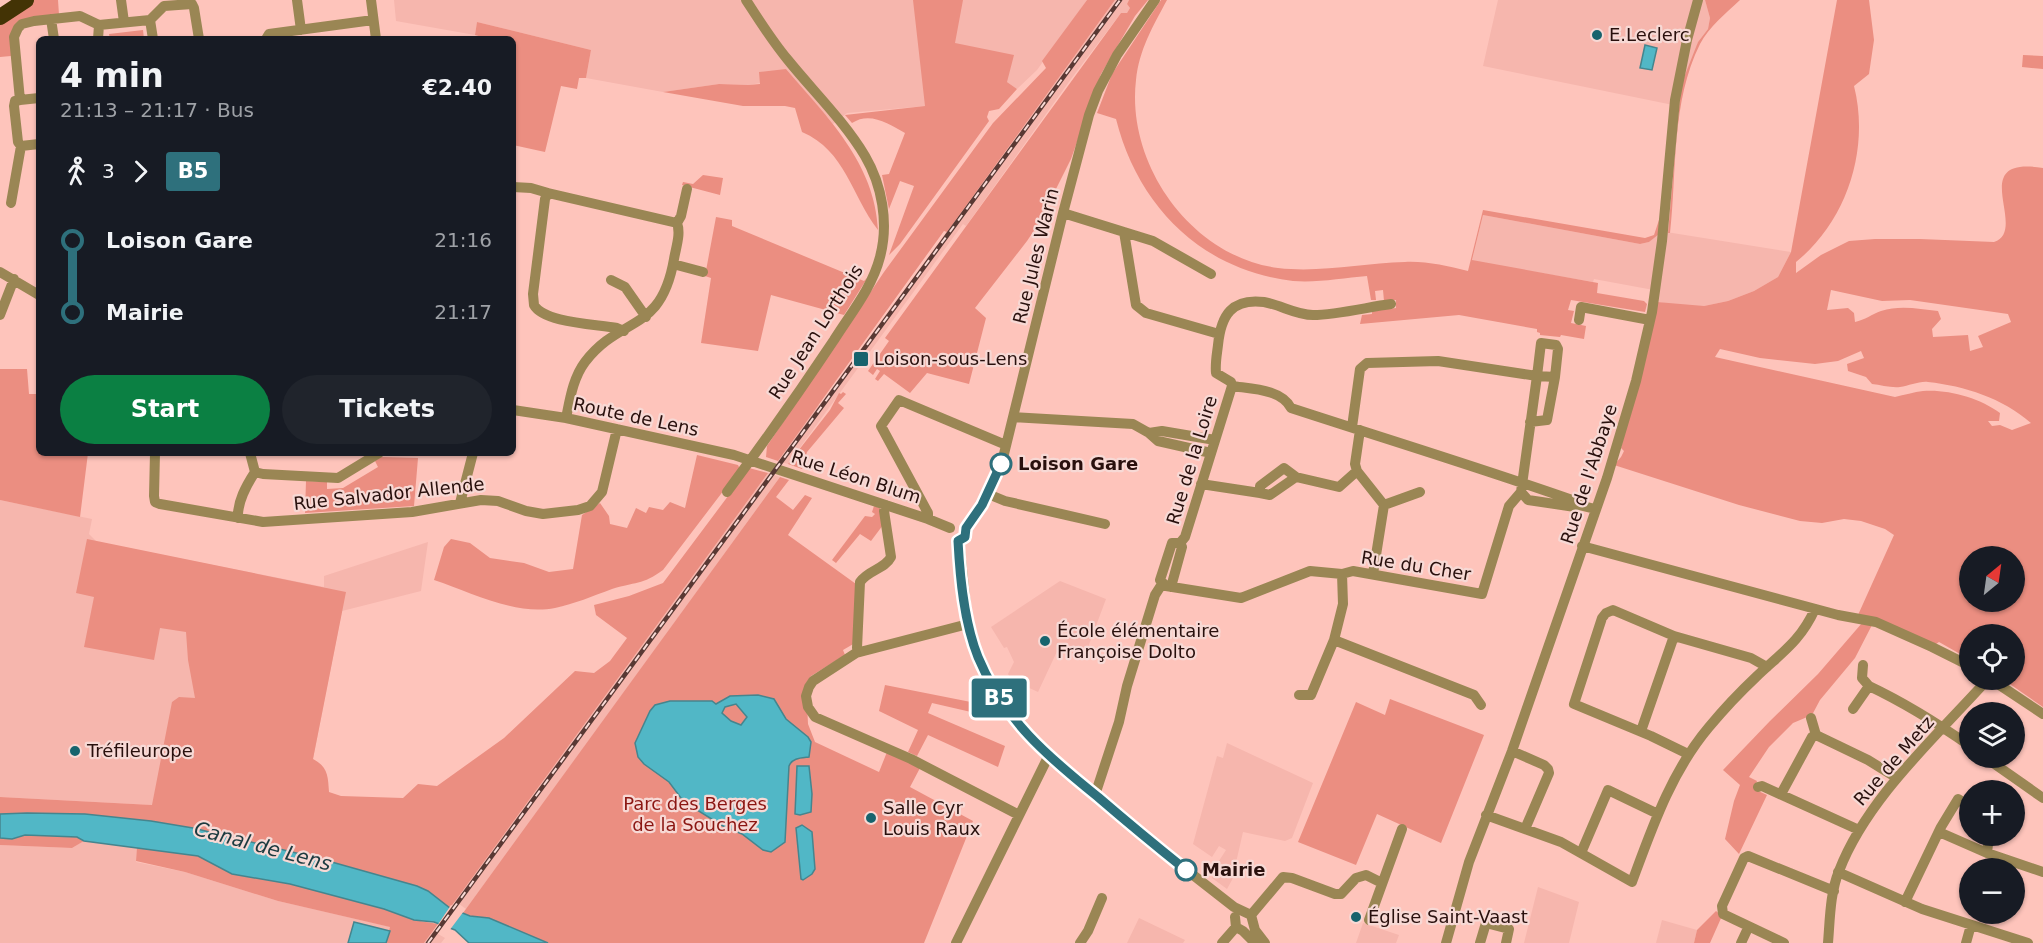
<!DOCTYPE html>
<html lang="en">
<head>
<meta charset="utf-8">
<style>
  :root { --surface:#171b24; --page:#20242c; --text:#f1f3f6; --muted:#9ea1a6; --accent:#0b8043 }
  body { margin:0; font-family:"DejaVu Sans",sans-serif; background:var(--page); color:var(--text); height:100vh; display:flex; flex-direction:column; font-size:22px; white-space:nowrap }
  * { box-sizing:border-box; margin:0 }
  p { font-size:20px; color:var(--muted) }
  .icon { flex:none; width:33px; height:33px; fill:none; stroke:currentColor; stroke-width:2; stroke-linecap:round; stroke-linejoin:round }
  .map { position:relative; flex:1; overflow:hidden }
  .side { position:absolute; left:36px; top:36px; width:480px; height:420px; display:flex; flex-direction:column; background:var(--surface); border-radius:9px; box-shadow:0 2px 4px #0004 }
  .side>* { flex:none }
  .badge { padding:0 12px; border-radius:4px; font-size:21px; line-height:39px }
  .needle { width:39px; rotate:29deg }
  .tools { position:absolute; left:1959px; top:546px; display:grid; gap:12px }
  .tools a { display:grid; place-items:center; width:66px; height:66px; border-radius:50%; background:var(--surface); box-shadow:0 2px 4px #0004; font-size:30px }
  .map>.badge { position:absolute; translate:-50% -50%; box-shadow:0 0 0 3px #fff }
  .legs { display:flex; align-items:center; gap:9px; height:66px; padding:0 24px; font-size:20px }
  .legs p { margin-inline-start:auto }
  .summary { display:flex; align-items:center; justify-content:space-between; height:102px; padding:0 24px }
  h1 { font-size:33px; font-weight:700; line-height:45px }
  .primary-button { display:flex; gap:12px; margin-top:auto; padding:12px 24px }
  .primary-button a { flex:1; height:69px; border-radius:36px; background:var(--accent); color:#fff; font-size:24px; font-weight:700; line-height:69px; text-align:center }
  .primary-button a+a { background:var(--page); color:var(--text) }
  ul { padding:0 24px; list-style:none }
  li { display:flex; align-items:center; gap:21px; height:72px; font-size:22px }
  li i { display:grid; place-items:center; width:9px; height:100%; margin:0 8px; background:currentColor }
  li i::after { content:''; width:15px; height:15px; margin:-8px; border:4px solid; border-radius:50%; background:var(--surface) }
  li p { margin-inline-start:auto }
  li:first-child i { background:linear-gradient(#0000 50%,currentColor 0) }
  li:last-child i { background:linear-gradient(currentColor 50%,#0000 0) }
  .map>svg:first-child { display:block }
</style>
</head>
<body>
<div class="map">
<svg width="2043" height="943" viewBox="0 0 2043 943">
  <rect width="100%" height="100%" fill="#fec4bb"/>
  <path fill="#f6b6ad" d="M394,0H1087L1037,70L1017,89L1007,82L926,106L847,113L833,124L786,69L761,83L748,85L719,84L663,92L586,78L591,50L477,22L475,35L396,21Z
    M1115,0H1129L1127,4L1130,8L1127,13H1121L1071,79L966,226L963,224L788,464L778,461L817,404L820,406L925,262Z
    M1498,0H1705L1710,18L1708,29L1698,42L1678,106L1483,66Z
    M1483,215L1640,244L1649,242L1660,231L1791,252L1778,277L1754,291L1728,301L1704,306H1687L1657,302L1659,291L1594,279L1593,282L1472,261Z
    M768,473L780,477L606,717L466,909L455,901Z
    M0,500L92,519L89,534L97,542L324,587V576L428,542L421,591L342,611L313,759L152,805L0,797Z
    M1060,581L1106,599L1084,658L1059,647L1038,692L1012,680L1008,674L1014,662L1007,647L1004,648L991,627Z
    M1227,743L1313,783L1292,838L1285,841L1243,832L1232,880L1227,889L1212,878L1218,870L1215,867L1226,850L1219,846L1212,857L1193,844L1217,756L1223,758Z
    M84,841L137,847L136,862L185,872L278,901L391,927L386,943H0V845L72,848Z
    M1538,887L1579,902L1569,943H1524Z
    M1139,918L1185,940L1183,943H1127Z
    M1662,920L1697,930L1694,943H1656Z
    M1363,923L1399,935L1396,943H1356Z
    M433,931L445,938L441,943H424Z"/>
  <path fill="#eb8e81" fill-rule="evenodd" d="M30,0H58L59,15L23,20L11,56L0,57V20Z
    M913,0H963L955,43L1014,55L1007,82L1017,89L999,109L989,111L987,117L989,121L900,244L889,255L914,186L900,181L889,209L882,175L889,174L905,133C889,124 870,111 852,123L845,115L925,106Z
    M1087,0H1115L947,232L944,231L778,461L766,457L767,446L884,272L993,123L1046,68L1042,61Z
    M1129,0H1148L1135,16L1101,74L1071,159L1039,223L1027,241L975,308L986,318L969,384L927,373L910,393L884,374L878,381L875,379L880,371L877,369L873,375L868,371L889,341L885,338L1121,13H1127L1130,8L1127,4Z
    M1161,0H1167C1153,26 1139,50 1136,80C1126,165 1192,257 1278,268C1321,273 1363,263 1405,262C1426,261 1447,266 1468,271L1483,210L1645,238L1654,235L1659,220V234L1649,242L1640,244L1483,215L1472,260L1598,283L1597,293L1644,301L1647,304L1645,312L1571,300L1568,310L1574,311L1571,323L1586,326L1584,339L1561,335L1560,337L1540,335V333L1537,332V329L1459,315L1360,324L1362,315L1372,314V311L1396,308V300L1384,301L1383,290L1375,291L1376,300H1371L1367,276C1343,278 1317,283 1293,281C1201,270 1138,206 1116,119L1097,113L1112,74Z
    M1705,0H1740C1726,13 1709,27 1700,44C1671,102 1677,171 1670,233H1668L1681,85L1698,42L1708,29L1710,18Z
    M1837,0H1869L1874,40L1869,74L1854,86C1870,149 1847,221 1796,262V273L1821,255L1849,241L1875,239H1920L1994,242C2030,230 1964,155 2043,168V707L2004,680H2014V634H1970L1969,659L1939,642L1936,644L1858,615L1894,535L1885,529L1861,521L1844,519L1822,523L1800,521L1739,505L1614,465L1621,457L1624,451L1621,448L1657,302L1704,306L1728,301L1754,291L1778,277L1791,252ZM1831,290L1882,301L1910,300L2008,314L2011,322L1978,336L1983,347L1970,351L1968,335L1933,337L1932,329L1941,319L1938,311C1919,309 1900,305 1881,311C1872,314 1865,320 1855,322L1854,313L1848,308L1827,310ZM1720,349L1760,358L1815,364L1838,361L1861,351L1864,358L1847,364L1848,371L1866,377L1872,384C1881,385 1891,388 1900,387C1909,386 1919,381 1928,382C1965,386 2002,398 2031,423L2012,430L2000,425L1992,426L1988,421H1999L2000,413C1980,398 1948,389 1923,391C1914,392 1904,395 1895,397L1715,357ZM1970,556H2014V602H1970Z
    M477,22L591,50L586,78H579L577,89L561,86L545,152L513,145V39H489L475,35Z
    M143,30L144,39H110L109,34Z
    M2023,55L2043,56V69L2022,67Z
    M786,69C827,117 875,163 878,230C851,195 846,151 802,132L795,108L785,106H743L663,92L719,84L748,85L760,84L759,72Z
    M703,175L723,178L720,195L682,185L683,182L693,184Z
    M716,217L732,220V226L864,281L868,277L844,315L771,295L758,351L701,343L711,278L705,276Z
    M0,369H27L29,394H39V453H88L80,517L0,500Z
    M843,392L846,394L838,403L844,408L807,452L802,469L788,464L830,410L839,393L841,394Z
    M697,455L738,465L740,469L663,570C643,585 634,582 612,589C593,596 574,604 555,608C515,616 471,592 434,580L444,547L451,539L470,543L490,558L524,563L549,572L573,569L582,515L600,503L609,516L610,524L627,528L636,508L646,513L649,507L663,510L670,502L685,508Z
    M381,457L418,458L414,506L305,513L306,481L327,482V489L343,488L378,467L375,461Z
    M749,468L768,473L450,908L417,886L321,859L193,828L27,813L0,814V797L152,805L172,702L179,697L195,698L188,660L186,632L160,628L154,660L84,647L94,597L76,593L87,539L346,592L313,759C328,767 328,776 329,792L341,796L403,798L418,784L437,786L504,738L575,671L594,673L610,661L627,638L596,615L594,605L629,596L663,583Z
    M780,477L789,480L776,497L793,510L805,495L812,498L788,535L856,584L855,643L843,650L845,655L811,676L806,683L808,724L815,742L879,772L887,752L920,768L910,787L973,821L924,943H548L489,918L470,916L463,913Z
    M874,506L880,508L883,525L871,541L860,534L836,563L832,560L865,516L872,517L875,514L872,512Z
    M1862,623L1872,625L1855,658L1820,700L1812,715L1793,723L1769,747L1749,777L1757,781L1754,789L1767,795L1739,854L1725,839L1734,801L1740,785L1723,770L1770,721L1818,674Z
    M885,685L986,705L984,715L932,703L928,713L1005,746L998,767L928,735L917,756L908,752L918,730L879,711Z
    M1390,699L1484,735L1441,843L1377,814L1356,865L1298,842L1356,702L1385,715Z
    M25,835L77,837L84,841L72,848L0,845V838L12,839Z
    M137,847L198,856L232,874L290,884L384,909L414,920L438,924L424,943H386L390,927L278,901L185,872L136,861Z
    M1716,911L1722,916L1710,943H1694L1697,930Z"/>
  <path fill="#51b7c6" stroke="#45858e" stroke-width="1.5" fill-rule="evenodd" d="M1645,45L1657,48L1652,70L1640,68Z
    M758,695L774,699L786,719L808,737L811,742L809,757C801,758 792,758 789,766L785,842L771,852L763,850L742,834L723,826L684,802L669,782L644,764L638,757L635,743L650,711L655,705L670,701H712L716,704L730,696ZM736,704L747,717L741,725L731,721L722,713L725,707Z
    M797,766H809L812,794L811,812L800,815L795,814Z
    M27,813L85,814L151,821L193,828L321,859L417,886L428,891L450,908L470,916L489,918L548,943H469L455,930L434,922L414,920L384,909L290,884L232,874L198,856L84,841L77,837L25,835L12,839L0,838V814Z
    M802,825L812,832L815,869L812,874L803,880L801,879L796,828Z
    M354,922L390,931L386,943H348Z"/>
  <path fill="#fec4bb" d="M451,905L464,911L449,931L437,926Z"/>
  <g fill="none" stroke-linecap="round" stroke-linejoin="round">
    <path stroke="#9a8654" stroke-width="10" d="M121,0L124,22
      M297,0L301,30
      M371,0L376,39
      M51,19L54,39
      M150,20L164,6L192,4L194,8L199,39
      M98,39L99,25L150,20L153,39
      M266,39L269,34L373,20
      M20,100L14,37L18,28L22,24L34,21L80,16L99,25
      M20,100L15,101L14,106L18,142L21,146
      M20,100L39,98
      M21,146L39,144
      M513,187L531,188L548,193
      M11,203L21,146
      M1063,213L1124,232L1136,305L1146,313L1219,334
      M1124,232L1153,241L1211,274
      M673,264L703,272
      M0,272L39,295
      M611,280L625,287L646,317
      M0,315L14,279
      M1579,320L1581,307L1650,320
      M624,331L617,328C596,324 544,323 534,305L533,294L545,199L548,193L677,223
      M1232,386C1252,389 1281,389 1291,408C1386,439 1481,468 1575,501L1579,505L1595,509
      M1232,386L1231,382L1216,373C1215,363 1217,354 1218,345C1221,315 1232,298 1264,302C1281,305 1296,315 1313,315C1337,315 1368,307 1391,304
      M513,410L566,418L734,455L928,519L950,528
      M1013,417L1133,424L1149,433
      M566,418C570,399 573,378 585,362C621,315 661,334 674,259C676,247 681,234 677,223L681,216L687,189
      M1352,427L1360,369L1367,363L1438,361L1537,376L1541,343L1556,345L1558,349L1555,377
      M1360,430L1355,464L1357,471L1384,505L1373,574
      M155,453L154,496L155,502L160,504L263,522L412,512L481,500L498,501L526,511L543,514L578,510L590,506L602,492L617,429
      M1211,453L1158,441L1149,433L1162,431L1215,440
      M255,472L263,474L338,478L379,453
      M1296,477L1284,468L1260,486V493L1270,495L1296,477L1339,487L1357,471
      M1201,484L1260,493
      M727,492C764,442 800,391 834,340C851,313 872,288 880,257C889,223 882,185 865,156C844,121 813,91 788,60C772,41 759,20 746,0
      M1521,492L1528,500L1575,507L1579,505
      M988,494L1005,501L1105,524
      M460,503L473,453
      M1384,505L1420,492
      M238,518C237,502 246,486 255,472L250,453
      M928,519V513L881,426L899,400L1006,445
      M966,528C982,508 994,486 1002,462L1063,213L1089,115L1098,91L1117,55L1155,0
      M959,541L967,615L974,644L993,687L1013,719L1048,757L1170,857L1234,907L1251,915L1255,930L1265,943
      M1180,543L1185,537L1232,386
      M1582,546L1838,615L1876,622L1932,647L1970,666
      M1171,587L1182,547L1180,543H1172L1160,580L1166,586L1241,598L1310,571L1342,574L1353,571L1482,594L1509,506L1521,492L1537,376L1555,377L1547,420L1530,422
      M968,624L856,653L813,681L809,687L806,696L808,707L815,717L911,759L1019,815
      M1334,640L1474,695L1481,705
      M860,652L857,648L860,582C868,570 885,569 891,557L884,511L886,505
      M1992,680L2043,714
      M1869,686C1905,703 1937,723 1970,746
      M1299,695H1311L1334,640L1343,604L1342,574
      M1853,709L1869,686L1862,678L1863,665
      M1811,718L1816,735L1868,760L1897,778
      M1641,731L1674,636
      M1512,751L1544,765L1548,769L1549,773L1525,829
      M1688,754L1651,736L1574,704L1602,618L1606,613L1613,610L1674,636L1751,658L1767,667
      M1986,758L2043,798
      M1758,787L1762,786L1859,830
      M1781,794L1812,737L1816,735
      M1095,795L1119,722L1127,686L1155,595L1162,584
      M1486,815L1561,842L1632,882C1652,828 1671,772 1709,727C1724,709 1739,693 1756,677C1781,653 1800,642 1815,609
      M1939,832L1987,853L2043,872
      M1581,853L1608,790L1658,814
      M1987,853L1989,836
      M1838,872L1922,909L2028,943
      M1905,902L1941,827L1958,799L1970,807
      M1251,915L1283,877L1292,878L1335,894H1341L1356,878L1366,875L1382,883
      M1235,917L1236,927L1243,931L1255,943
      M1369,920L1402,829
      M956,943L1048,757
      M1080,943L1088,931L1102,898
      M1222,943L1236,927
      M1446,943L1469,862L1512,751L1607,478L1636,381L1652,312L1662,241L1675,100L1687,40L1698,0
      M1480,943L1486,923L1509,929L1506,943
      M1741,943L1748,928
      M1784,943L1723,914L1722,906L1744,858L1748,856L1834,891
      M1828,943C1830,919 1830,893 1839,871C1867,798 1936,737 1987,680
      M1966,943L1971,925"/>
    <path stroke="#433305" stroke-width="16" d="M0,17L26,0"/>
    <defs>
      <path id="rail" d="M428,943L1120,0"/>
    </defs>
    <use href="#rail" stroke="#593934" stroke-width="4.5"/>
    <use href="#rail" stroke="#f7d9d5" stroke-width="2" stroke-dasharray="7" stroke-linecap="butt"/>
  </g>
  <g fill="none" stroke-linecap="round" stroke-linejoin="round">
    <defs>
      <path id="line-1" d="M1001,464L982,505L966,528L965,537L958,541C960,579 964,622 978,657C1004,720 1047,756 1098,797C1127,822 1156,846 1186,870"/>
    </defs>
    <use href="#line-1" stroke="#fff" stroke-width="14"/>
    <use href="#line-1" stroke="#2e707c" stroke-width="9"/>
  </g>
  <g fill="#16636d" stroke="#f7d9d5" stroke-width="2">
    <circle cx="1597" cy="35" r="6"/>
    <rect x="853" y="351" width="16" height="16" rx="3"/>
    <circle cx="1045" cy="641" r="6"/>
    <circle cx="75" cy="751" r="6"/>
    <circle cx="871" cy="818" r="6"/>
    <circle cx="1356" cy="917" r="6"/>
  </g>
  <g fill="#fff" stroke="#2e707c" stroke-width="3">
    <circle cx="1001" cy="464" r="10"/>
    <circle cx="1186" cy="870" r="10"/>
  </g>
  <g text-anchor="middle" stroke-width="4.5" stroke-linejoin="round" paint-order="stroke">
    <g font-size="18" fill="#29100d" stroke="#f7d9d5" text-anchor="start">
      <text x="1609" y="41">E.Leclerc</text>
      <text x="874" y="365">Loison-sous-Lens</text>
      <text x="1057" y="637">École élémentaire<tspan x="1057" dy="21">Françoise Dolto</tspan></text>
      <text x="87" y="757">Tréfileurope</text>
      <text x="883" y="814">Salle Cyr<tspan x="883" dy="21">Louis Raux</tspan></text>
      <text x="1368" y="923">Église Saint-Vaast</text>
    </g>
    <g font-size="18" fill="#29100d" stroke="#f7d9d5">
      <text transform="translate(1036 256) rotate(-76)" y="6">Rue Jules Warin</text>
      <text transform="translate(816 332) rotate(-57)" y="6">Rue Jean Lorthois</text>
      <text transform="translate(636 417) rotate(12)" y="6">Route de Lens</text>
      <text transform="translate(1192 460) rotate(-73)" y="6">Rue de la Loire</text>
      <text transform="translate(1589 474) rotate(-72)" y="6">Rue de l'Abbaye</text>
      <text transform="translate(856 477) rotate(18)" y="6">Rue Léon Blum</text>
      <text transform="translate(389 494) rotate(-6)" y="6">Rue Salvador Allende</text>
      <text transform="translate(1416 566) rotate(9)" y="6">Rue du Cher</text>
      <text transform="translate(1894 761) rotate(-49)" y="6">Rue de Metz</text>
    </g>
    <g font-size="18" font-weight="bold" fill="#29100d" stroke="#f7d9d5" text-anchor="start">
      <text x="1018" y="470">Loison Gare</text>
      <text x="1202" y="876">Mairie</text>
    </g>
    <g font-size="18" fill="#8b1612" stroke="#f7d9d5">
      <text x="695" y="810">Parc des Berges<tspan x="695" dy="21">de la Souchez</tspan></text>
    </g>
    <g font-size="20" font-style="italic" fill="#1b3a3f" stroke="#f7d9d5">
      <text transform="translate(263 846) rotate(15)" y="7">Canal de Lens</text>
    </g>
  </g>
</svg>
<div class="tools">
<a><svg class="needle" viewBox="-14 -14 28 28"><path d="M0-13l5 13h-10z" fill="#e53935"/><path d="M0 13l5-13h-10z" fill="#9ea1a6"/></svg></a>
<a><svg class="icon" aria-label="locate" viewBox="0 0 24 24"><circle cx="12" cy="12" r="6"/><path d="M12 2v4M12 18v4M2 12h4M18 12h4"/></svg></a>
<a><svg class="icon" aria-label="layers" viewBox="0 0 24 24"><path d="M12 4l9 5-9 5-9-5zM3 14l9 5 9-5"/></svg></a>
<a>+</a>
<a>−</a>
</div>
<b class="badge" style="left:999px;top:698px;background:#2e707c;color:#fff">B5</b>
<section class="side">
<div class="summary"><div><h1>4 min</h1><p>21:13 – 21:17 · Bus</p></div><b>€2.40</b></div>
<div class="legs"><svg class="icon" aria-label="walk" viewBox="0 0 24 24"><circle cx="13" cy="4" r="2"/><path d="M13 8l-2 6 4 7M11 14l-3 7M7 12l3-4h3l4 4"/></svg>3<svg class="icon" aria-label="forward" viewBox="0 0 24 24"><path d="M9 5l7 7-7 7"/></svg><b class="badge" style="background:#2e707c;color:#fff">B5</b></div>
<ul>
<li><i style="color:#2e707c"></i><b>Loison Gare</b><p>21:16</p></li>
<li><i style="color:#2e707c"></i><b>Mairie</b><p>21:17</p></li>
</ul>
<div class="primary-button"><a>Start</a><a>Tickets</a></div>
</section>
</div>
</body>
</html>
